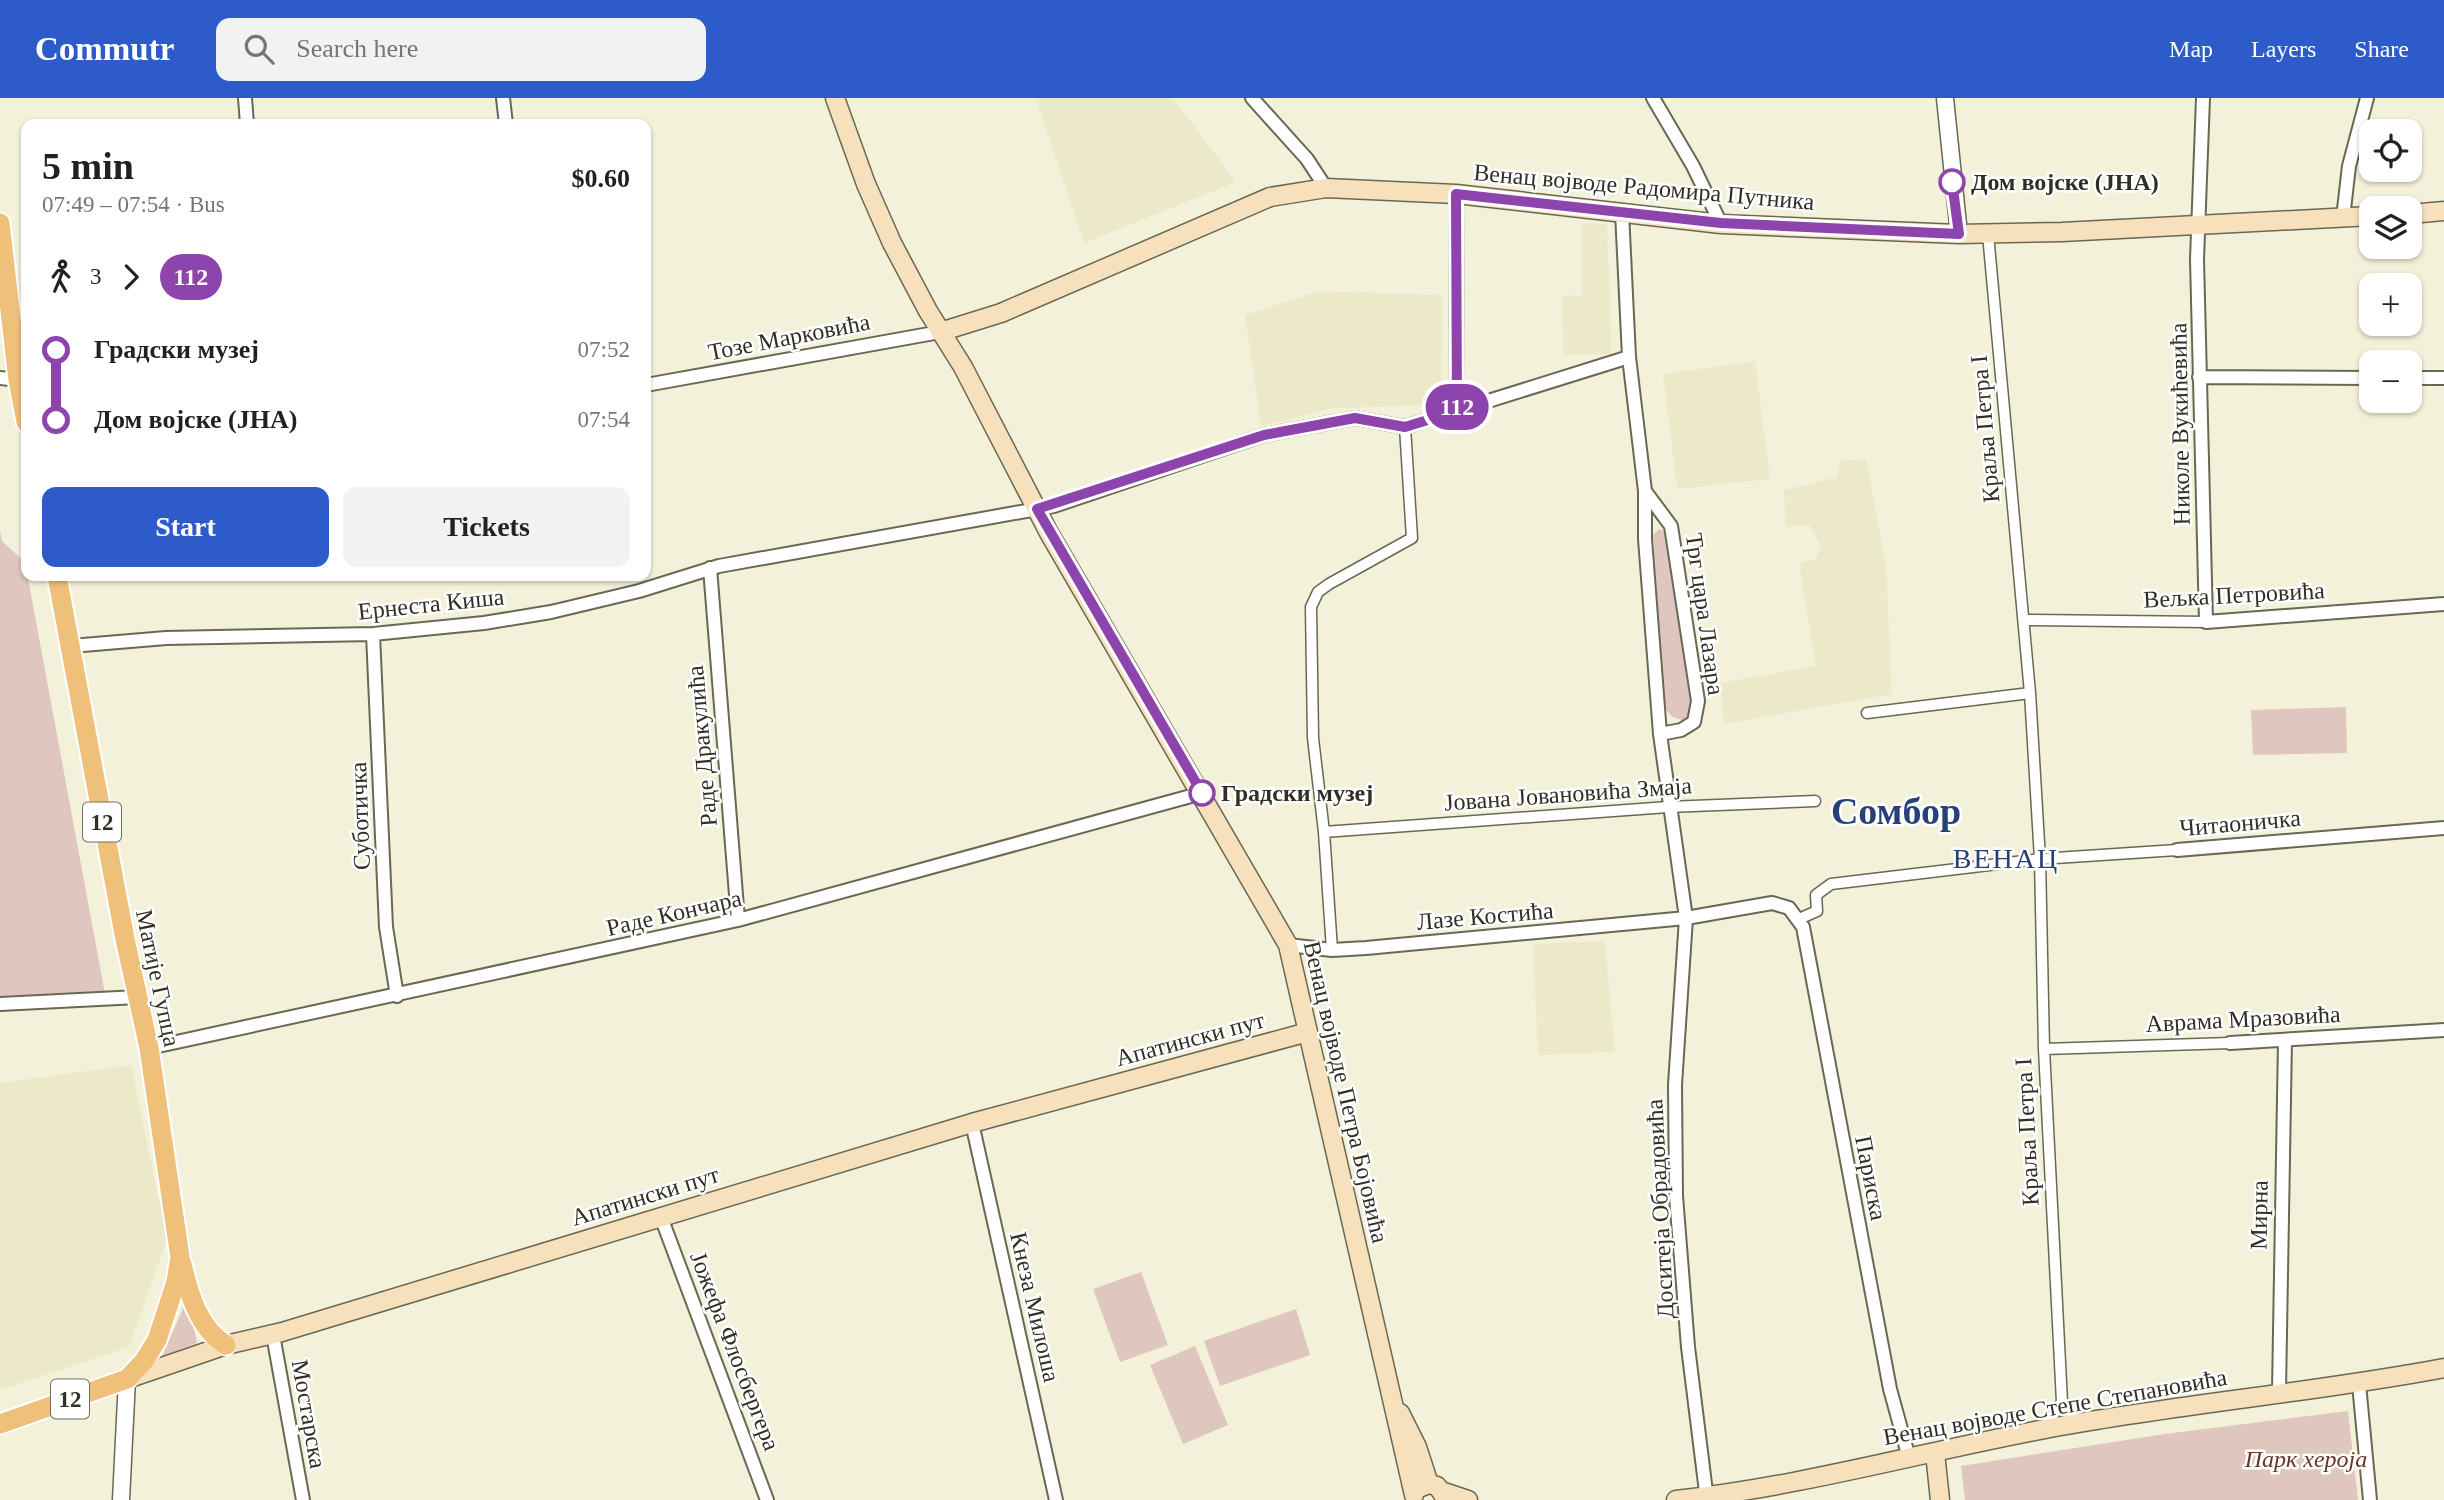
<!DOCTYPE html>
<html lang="en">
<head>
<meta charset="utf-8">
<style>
  :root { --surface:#fff; --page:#f2f2f2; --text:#202124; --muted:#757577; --accent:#2e5bca }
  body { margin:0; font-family:"Times New Roman",serif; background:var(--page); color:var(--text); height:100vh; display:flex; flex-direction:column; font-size:26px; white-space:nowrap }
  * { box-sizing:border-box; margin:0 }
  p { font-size:23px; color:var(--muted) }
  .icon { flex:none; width:38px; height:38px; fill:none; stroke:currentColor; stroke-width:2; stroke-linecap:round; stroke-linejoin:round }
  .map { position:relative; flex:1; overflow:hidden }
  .sheet { position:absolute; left:21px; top:21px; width:630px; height:462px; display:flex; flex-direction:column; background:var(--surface); border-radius:14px; box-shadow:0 2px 5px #0004 }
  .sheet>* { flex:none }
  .badge { padding:0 14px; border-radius:23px; font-size:24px; line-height:46px }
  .tools { position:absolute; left:2359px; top:21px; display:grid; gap:14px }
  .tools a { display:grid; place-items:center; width:63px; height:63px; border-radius:14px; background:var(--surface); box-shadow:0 2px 5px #0004; font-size:35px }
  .map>.badge { position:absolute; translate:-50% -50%; box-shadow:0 0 0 4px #fff }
  .legs { display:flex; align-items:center; gap:10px; height:77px; padding:0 21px; font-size:23px }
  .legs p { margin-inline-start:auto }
  .overview { display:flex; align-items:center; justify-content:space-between; height:119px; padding:0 21px }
  h1 { font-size:38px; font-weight:800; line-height:52px }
  .button { display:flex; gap:14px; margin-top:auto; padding:14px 21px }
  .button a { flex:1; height:80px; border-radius:14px; background:var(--accent); color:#fff; font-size:28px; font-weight:800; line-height:80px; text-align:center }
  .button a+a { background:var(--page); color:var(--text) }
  ul { padding:0 21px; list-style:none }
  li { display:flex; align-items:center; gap:24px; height:70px; font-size:26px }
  li i { display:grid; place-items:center; width:10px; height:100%; margin:0 9px; background:currentColor }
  li i::after { content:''; width:18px; height:18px; margin:-9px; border:5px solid; border-radius:50%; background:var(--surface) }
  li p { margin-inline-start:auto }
  li:first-child i { background:linear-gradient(#0000 50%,currentColor 0) }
  li:last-child i { background:linear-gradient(currentColor 50%,#0000 0) }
  header { display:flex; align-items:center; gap:42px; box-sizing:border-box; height:98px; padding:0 35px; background:var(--accent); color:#fff }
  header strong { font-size:33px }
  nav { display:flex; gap:38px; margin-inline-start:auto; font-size:24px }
  .search { width:490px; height:63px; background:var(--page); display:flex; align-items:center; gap:18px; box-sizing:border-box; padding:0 24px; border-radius:14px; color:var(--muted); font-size:26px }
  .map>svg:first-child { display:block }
</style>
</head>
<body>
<header>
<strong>Commutr</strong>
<div class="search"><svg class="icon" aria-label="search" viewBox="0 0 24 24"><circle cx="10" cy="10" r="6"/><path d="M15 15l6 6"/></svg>Search here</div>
<nav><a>Map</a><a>Layers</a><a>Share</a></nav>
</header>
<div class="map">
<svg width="2444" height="1402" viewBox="0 0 2444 1402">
  <rect width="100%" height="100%" fill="#f3f1da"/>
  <path fill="#ece9ca" d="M1036,0H1173L1236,84L1084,145Z
    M1581,125L1607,126L1612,256L1564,257L1562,198L1582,197Z
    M1320,193L1442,197L1441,307L1333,310L1261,328L1245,217Z
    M1755,263L1770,381L1677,391L1663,276Z
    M1866,361L1886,466L1892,596L1724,626L1720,585L1816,568L1800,473L1801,464L1816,461L1821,448L1809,427L1786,429L1784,392L1837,379L1840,362Z
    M1605,843L1615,954L1538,957L1533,846Z
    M131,967L167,1141L129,1249L0,1292V985Z"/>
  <path fill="#dfc6bf" d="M1659,431L1666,434L1694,605L1688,619L1682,622L1672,619L1664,609L1653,437Z
    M0,433L2,443L25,464L105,896L0,899Z
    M2346,609L2347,655L2253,657L2251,612Z
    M1141,1174L1168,1247L1120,1264L1093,1191Z
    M188,1199L197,1245L162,1258Z
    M1296,1211L1310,1257L1220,1288L1204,1243Z
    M1195,1248L1228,1327L1183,1346L1150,1267Z
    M2348,1313L2358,1402H1965L1961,1368L2165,1336Z"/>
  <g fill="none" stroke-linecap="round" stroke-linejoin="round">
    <defs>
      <path id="pedestrian" d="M1988,136L2030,595L2040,761L2044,951L2062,1304L2079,1325
        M2025,522L2206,524
        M1867,615L2030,595
        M1324,734L1668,709L1815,703
        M1799,821L1817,813L1816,797L1831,786L2040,761L2177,752
        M1332,852L1324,734L1313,640L1311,509L1318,494L1329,486L1412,440L1405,329
        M2044,951L2230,945
        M2042,1332L2062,1304"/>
      <path id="minor" d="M245,0L247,26
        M503,0L506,26
        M1252,0L1307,61L1326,90
        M1653,0L1693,68L1721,126
        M2203,0L2197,161L2206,524L2444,506
        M1456,96L1457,313
        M1622,114L1629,259L1645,393V441L1660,636L1686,820L1675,987L1676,1098L1688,1249L1707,1402
        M2343,120L2349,68L2367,0
        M2199,279L2371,280
        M0,280L18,282
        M2410,280H2444
        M646,287L940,234
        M1645,393L1671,428L1698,603L1694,624L1681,632L1660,636
        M710,470L738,822
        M373,536L386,829L397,898
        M71,548L166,540L373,536L484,525L551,514L639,493L719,468L1054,408L1264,337L1355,320L1405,329L1629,259
        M2177,752L2444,730
        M1288,847L1332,852L1366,850L1686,820L1772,805L1789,810L1803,829L1890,1291L1909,1360
        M0,906L138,899
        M2230,945L2444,932
        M149,950L738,822L1202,695
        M972,1025L1056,1402
        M661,1119L767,1402
        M273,1237L303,1402
        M2359,1286L2370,1402
        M2279,1293L2285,942"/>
      <path id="tertiary" d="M1945,0L1959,136
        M121,1402L127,1281"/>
      <path id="secondary" d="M835,0L866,86L892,145L928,213L963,269L1049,435L1288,847L1414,1397
        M2410,116L2444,113
        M940,234L1001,215L1270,99L1326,90L1456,96L1721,126L1959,136L2062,134L2371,118
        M127,1281L226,1247L282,1234L972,1025L1308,934
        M1400,1315L1417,1349L1429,1386
        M1935,1355L1940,1402
        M1419,1390L1429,1386L1437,1388L1447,1402
        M1444,1394L1468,1402
        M1676,1402C1806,1388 1933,1351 2061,1328C2188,1305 2317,1294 2444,1270"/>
      <path id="primary" d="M0,125L18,282L26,324
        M182,1166C189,1196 199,1231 226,1247
        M0,1326L127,1281L144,1263L157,1242L176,1184L180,1159L149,950L125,841L57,478"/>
    </defs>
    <use href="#pedestrian" stroke="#6a6854" stroke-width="13"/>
    <use href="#minor" stroke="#6a6854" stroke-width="16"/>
    <use href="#tertiary" stroke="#6a6854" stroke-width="19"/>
    <use href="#secondary" stroke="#6a6854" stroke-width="21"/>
    <use href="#primary" stroke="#fff" stroke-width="23"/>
    <use href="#pedestrian" stroke="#fff" stroke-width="10"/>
    <use href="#minor" stroke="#fff" stroke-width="12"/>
    <use href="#tertiary" stroke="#fff" stroke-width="16"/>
    <use href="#secondary" stroke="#f7e0bc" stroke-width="18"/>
    <use href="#primary" stroke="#efc07a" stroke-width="19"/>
  </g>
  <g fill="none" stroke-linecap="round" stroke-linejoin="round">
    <defs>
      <path id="line-1" d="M1202,695L1037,411L1264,337L1355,320L1405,329L1457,313L1456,96L1721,125L1959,136L1952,84"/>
    </defs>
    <use href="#line-1" stroke="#fff" stroke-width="16"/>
    <use href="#line-1" stroke="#8e44ad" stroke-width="10"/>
  </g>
  <g fill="#fff" stroke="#8e44ad" stroke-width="3.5">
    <circle cx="1952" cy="84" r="12"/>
    <circle cx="1202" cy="695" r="12"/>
  </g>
  <g text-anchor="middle" stroke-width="5" stroke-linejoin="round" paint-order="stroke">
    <g fill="#fff" stroke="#6e6d67" stroke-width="2">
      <rect x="83" y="704.5" width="38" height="39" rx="5"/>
      <rect x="51" y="1281.5" width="38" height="39" rx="5"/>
    </g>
    <g font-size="23" font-weight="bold" fill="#302f26">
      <text x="102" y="732">12</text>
      <text x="70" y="1309">12</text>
    </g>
    <g font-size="24" font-weight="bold" fill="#302f26" stroke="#fff" text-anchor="start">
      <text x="1971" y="92">Дом војске (ЈНА)</text>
      <text x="1221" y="703">Градски музеј</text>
    </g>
    <g font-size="24" fill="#302f26" stroke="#fff">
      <text transform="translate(1644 89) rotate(5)" y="8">Венац војводе Радомира Путника</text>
      <text transform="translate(789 239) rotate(-11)" y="8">Тозе Марковића</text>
      <text transform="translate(2180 326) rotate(-91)" y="8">Николе Вукићевића</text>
      <text transform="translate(1985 331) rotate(-95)" y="8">Краља Петра I</text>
      <text transform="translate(2234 497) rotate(-3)" y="8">Вељка Петровића</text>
      <text transform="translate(431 506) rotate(-6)" y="8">Ернеста Киша</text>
      <text transform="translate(1705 516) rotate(82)" y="8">Трг цара Лазара</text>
      <text transform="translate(702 648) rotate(-95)" y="8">Раде Дракулића</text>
      <text transform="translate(1568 696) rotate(-4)" y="8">Јована Јовановића Змаја</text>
      <text transform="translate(360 718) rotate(-92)" y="8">Суботичка</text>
      <text transform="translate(2240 725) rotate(-5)" y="8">Читаоничка</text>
      <text transform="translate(674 815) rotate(-13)" y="8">Раде Кончара</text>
      <text transform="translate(1485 818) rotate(-5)" y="8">Лазе Костића</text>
      <text transform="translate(158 880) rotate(78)" y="8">Матије Гупца</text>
      <text transform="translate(2243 921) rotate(-3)" y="8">Аврама Мразовића</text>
      <text transform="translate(1190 941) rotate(-15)" y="8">Апатински пут</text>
      <text transform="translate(1346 994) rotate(77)" y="8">Венац војводе Петра Бојовића</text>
      <text transform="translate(2027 1034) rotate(-93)" y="8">Краља Петра I</text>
      <text transform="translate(1871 1080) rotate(79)" y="8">Париска</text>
      <text transform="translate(645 1098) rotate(-17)" y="8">Апатински пут</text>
      <text transform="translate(1660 1111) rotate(-93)" y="8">Доситеја Обрадовића</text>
      <text transform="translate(2259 1117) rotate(-89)" y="8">Мирна</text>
      <text transform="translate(1035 1209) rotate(77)" y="8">Кнеза Милоша</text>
      <text transform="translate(735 1253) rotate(69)" y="8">Јожефа Флосбергера</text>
      <text transform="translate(2055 1309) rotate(-10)" y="8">Венац војводе Степе Степановића</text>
      <text transform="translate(309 1316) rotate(80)" y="8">Мостарска</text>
    </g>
    <g font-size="24" font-style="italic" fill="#663628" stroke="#fff">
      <text x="2306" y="1369">Парк хероја</text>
    </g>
    <g font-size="28" letter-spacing="2" fill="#274077" stroke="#fff">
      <text x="2006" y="770">ВЕНАЦ</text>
    </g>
    <g font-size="38" font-weight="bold" fill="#274077" stroke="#fff">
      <text x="1896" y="726">Сомбор</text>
    </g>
  </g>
</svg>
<div class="tools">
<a><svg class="icon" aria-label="locate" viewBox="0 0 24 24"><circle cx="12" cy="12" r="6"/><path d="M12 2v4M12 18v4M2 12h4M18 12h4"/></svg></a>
<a><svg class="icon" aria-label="layers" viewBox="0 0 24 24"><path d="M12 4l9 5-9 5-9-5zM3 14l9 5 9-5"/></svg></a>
<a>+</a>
<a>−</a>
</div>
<b class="badge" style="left:1457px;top:309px;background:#8e44ad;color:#fff">112</b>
<section class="sheet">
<div class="overview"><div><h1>5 min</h1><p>07:49 – 07:54 · Bus</p></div><b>$0.60</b></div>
<div class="legs"><svg class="icon" aria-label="walk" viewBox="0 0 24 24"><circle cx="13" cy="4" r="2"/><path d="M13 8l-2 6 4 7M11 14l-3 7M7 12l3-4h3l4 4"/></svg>3<svg class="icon" aria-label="forward" viewBox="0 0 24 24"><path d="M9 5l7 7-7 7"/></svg><b class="badge" style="background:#8e44ad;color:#fff">112</b></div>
<ul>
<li><i style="color:#8e44ad"></i><b>Градски музеј</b><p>07:52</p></li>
<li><i style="color:#8e44ad"></i><b>Дом војске (ЈНА)</b><p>07:54</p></li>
</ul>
<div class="button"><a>Start</a><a>Tickets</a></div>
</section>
</div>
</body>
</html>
